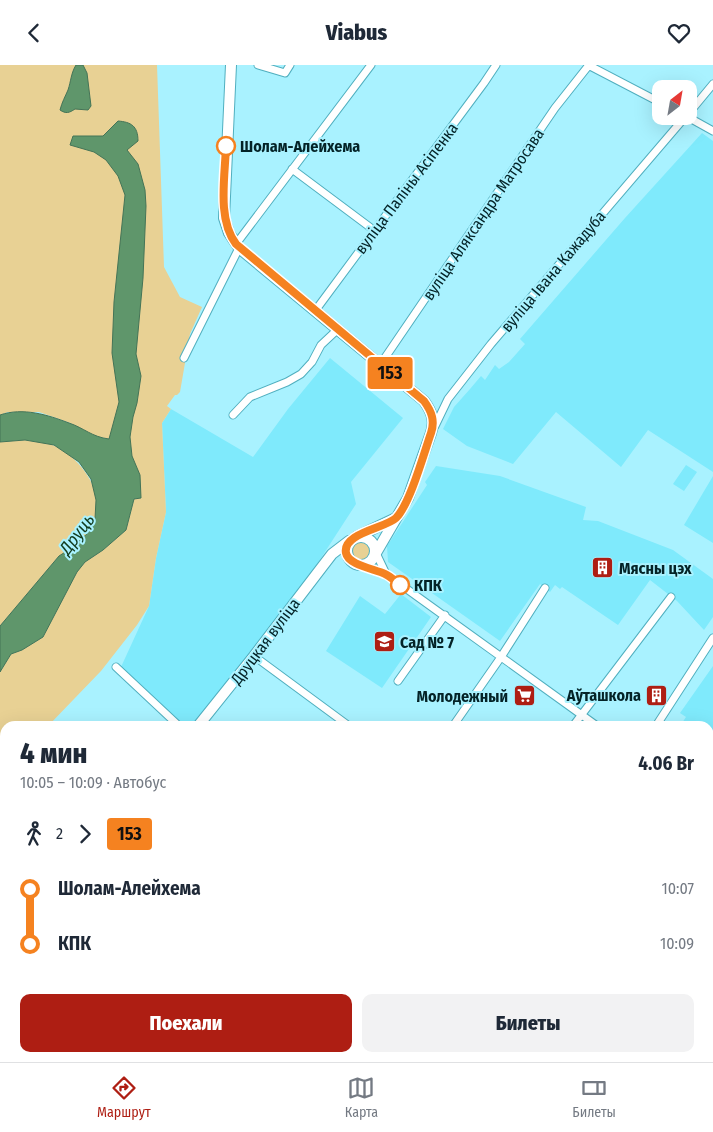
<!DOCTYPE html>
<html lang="ru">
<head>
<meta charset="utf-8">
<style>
  :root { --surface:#fff; --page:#f2f2f3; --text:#1f2937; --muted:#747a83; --line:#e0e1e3; --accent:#ae1e13 }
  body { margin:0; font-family:"Fira Sans Condensed",sans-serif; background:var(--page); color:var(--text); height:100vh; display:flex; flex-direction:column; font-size:19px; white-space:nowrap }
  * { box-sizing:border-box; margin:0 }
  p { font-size:16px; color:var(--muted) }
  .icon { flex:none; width:28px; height:28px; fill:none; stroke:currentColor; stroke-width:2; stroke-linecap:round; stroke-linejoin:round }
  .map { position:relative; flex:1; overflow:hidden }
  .side { position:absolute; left:0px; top:656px; width:714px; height:341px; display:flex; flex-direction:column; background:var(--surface); border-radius:15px 15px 0 0; box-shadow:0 5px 20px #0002 }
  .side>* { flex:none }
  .badge { padding:0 10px; border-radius:4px; font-size:18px; line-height:32px }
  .needle { width:32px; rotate:31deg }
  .tools { position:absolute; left:652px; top:15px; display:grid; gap:10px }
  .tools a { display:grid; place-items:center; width:45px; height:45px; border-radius:10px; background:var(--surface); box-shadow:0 5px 20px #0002; font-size:25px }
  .map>.badge { position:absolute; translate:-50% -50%; box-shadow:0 0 0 2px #fff }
  .legs { display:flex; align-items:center; gap:8px; height:55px; padding:0 20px; font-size:16px }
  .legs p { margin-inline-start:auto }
  .head { display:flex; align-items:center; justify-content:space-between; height:85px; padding:0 20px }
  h1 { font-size:28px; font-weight:800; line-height:38px }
  .primary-button { display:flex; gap:10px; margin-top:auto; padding:10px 20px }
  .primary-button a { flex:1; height:58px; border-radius:10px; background:var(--accent); color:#fff; font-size:20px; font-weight:800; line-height:58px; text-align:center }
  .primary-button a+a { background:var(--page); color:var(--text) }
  ul { padding:0 20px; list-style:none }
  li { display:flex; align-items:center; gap:18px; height:55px; font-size:19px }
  li i { display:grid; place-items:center; width:8px; height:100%; margin:0 6px; background:currentColor }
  li i::after { content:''; width:12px; height:12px; margin:-6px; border:4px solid; border-radius:50%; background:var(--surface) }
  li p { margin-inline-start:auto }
  li:first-child i { background:linear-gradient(#0000 50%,currentColor 0) }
  li:last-child i { background:linear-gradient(currentColor 50%,#0000 0) }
  header { display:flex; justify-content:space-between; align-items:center; height:65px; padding:0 20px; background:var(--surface); font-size:22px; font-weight:800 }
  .menu { display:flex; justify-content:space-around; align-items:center; height:70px; border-top:1px solid var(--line); background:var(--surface); font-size:14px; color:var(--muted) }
  .menu a { display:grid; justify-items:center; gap:2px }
  .menu .active { color:var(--accent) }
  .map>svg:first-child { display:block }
</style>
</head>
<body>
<header><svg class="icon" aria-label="back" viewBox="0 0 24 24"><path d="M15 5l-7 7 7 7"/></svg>Viabus<svg class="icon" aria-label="heart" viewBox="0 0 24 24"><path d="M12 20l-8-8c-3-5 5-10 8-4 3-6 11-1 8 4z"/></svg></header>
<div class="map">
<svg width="713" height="997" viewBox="0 0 713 997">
  <rect width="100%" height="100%" fill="#a9f2ff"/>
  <path fill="#7feafc" d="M702,68L713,76V407L648,365L621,402L556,347L513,399L467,381L443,364L454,342L470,324L481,311L485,315L495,300L499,304L509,297L525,279L520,274L625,153Z
    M330,293L403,353L351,417L356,439L310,510L211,640L192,661H183L121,602L149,541L156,493L166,447L162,358L171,344L253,392L288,344Z
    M686,400L697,407L684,426L673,419Z
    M436,401L500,411L586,442L583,455L598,456L673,485L713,514V552L704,565L677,536L650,515L618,560L562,522L560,524L555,520L550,527L540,519L500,576L388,497L387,481L427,420L425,417Z
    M713,411V478L684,460Z
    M401,529L431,552L382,623L326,586L360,531L385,549Z
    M713,601V997H512L515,992H709V661H680L686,652L680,648Z
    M0,967L5,970V992H162L169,997H0Z"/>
  <path fill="#e8d194" d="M0,0H157L164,202L180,232L202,242L190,269L180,327L177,330H175L167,341L171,344L162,358L166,447L156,493L149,541L137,560L101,606L48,661H5V704L0,709V607L11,589L22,585L43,572L77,507L85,497L103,485L126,465L134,434L141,433L109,374L94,371L70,358L39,347H8L0,350Z
    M25,375C34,377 47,377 55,381C86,397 110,434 89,467C82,477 69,485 59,491L0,561V377Z
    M350 486a10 10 0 1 1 20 0a10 10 0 1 1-20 0Z
    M0,975L5,978V992L26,993L32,997H0Z"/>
  <path fill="#5f966b" stroke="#447457" d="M76,0H83L87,8L91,41L88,45L75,44C69,48 66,49 60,45C62,37 65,32 68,25C71,16 71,8 76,0Z
    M118,56C131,57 138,61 138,76L127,85L138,99L145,125L146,141L143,213L136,289L141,311L137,338L133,352L130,372L132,391L140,410L141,433L134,434L126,465L103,485L85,497L77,507L43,572L22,585L11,589L0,607V561L59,491L70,484L88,468L95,454L96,435L91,414L79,397L54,380L25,375L0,377V350C23,342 48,350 69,358C84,363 92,372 109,374L119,337L112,288L114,237L125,130L118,111L106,95L94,87L70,80L73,71H103Z"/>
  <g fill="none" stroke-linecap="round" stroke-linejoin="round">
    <defs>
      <path id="minor" d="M258,0L285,8L290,0
        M588,0L661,38
        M689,48L713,19
        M686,51L713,66
        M292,104L375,166
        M236,179L371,0
        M315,246L484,18L496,0
        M184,293L239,183
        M380,300L555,43L589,0
        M233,350L250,332L287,317L301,309L312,297L321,280L337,265
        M435,361L448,334L491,279L686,51
        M376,488L386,509
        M362,500L386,509L597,661
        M254,591L349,661
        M116,602L179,661
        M398,616L445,550
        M453,661L501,592L545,523
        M573,661L671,532
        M656,661L713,573
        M0,768L5,762
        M167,992L172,997
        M308,992L314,997
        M470,992L476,997
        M220,997L223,992
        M429,997L432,992"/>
      <path id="secondary" d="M231,0L224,153L229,168L239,183L424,336C432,347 435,356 431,368L408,433L376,488
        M347 486a14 14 0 1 1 28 0a14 14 0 1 1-28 0Z
        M356,472L396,453
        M198,661L254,591L322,502L332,489L349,476
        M0,905L5,898"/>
    </defs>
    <use href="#minor" stroke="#50afbf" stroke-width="9"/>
    <use href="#secondary" stroke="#50afbf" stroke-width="12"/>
    <use href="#minor" stroke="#fff" stroke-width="7"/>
    <use href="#secondary" stroke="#fff" stroke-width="10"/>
  </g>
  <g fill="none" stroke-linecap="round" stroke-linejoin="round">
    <defs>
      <path id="line-1" d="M226,81C225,112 217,154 236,179L424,336C432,347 435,356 431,368C424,388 410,439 396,453C386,463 342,468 346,488C348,500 375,504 385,509C390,511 395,516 400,520"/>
    </defs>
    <use href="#line-1" stroke="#fff" stroke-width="11"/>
    <use href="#line-1" stroke="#f58220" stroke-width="8"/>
  </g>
  <defs>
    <symbol id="building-square" viewBox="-11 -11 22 22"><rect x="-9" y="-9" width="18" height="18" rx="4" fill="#ae1e13" stroke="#a9f2ff"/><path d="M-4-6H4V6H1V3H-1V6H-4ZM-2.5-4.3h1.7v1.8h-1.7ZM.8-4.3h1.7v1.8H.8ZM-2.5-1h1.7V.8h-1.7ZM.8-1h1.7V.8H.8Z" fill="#fff"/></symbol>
    <symbol id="school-square" viewBox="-11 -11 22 22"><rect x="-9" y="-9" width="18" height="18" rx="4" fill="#ae1e13" stroke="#a9f2ff"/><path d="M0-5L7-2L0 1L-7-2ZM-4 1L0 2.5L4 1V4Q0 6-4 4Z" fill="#fff"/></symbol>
    <symbol id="supermarket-square" viewBox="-11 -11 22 22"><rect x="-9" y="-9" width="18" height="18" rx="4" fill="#ae1e13" stroke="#a9f2ff"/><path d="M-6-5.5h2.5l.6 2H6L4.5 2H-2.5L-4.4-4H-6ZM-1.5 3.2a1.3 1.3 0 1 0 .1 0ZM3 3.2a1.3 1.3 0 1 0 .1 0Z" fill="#fff"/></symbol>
  </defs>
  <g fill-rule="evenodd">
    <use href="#building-square" x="590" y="490" width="25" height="25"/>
    <use href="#school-square" x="372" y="564" width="25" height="25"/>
    <use href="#building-square" x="644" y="618" width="25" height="25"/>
    <use href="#supermarket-square" x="512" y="618" width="25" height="25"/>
  </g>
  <g fill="#fff" stroke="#f58220" stroke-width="2.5">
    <circle cx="226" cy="81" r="9"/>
    <circle cx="400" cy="520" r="9"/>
  </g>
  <g text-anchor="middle" stroke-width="4" stroke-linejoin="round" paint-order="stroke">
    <g font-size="16" font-weight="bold" fill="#042327" stroke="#a9f2ff" text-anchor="start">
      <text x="240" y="87">Шолам-Алейхема</text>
      <text x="414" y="526">КПК</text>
    </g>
    <g font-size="16" fill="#042327" stroke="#a9f2ff">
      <text transform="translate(406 123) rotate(-53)" y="6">вуліца Паліны Асіпенка</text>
      <text transform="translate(483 149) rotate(-56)" y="6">вуліца Аляксандра Матросава</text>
      <text transform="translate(553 206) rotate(-50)" y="6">вуліца Івана Кажадуба</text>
      <text transform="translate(265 576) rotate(-53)" y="6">Друцкая вуліца</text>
    </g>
    <g font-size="16" font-weight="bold" fill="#042327" stroke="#a9f2ff" text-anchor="start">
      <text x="619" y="509">Мясны цэх</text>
      <text x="400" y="583">Сад № 7</text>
      <text x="641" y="636" text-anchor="end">Аўташкола</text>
      <text x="508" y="637" text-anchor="end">Молодежный</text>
    </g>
    <g font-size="18" font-style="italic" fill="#123c1e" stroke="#a9f2ff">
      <text transform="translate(77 469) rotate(-53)" y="6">Друць</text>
    </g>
  </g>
</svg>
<div class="tools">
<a><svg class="needle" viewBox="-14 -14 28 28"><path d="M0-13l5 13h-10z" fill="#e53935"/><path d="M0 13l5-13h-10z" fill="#747a83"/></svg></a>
</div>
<b class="badge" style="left:390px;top:308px;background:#f58220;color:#111">153</b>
<section class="side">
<div class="head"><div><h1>4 мин</h1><p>10:05 – 10:09 · Автобус</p></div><b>4.06 Br</b></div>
<div class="legs"><svg class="icon" aria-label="walk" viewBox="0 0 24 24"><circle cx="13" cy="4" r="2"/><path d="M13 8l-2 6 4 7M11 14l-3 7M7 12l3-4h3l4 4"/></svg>2<svg class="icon" aria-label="forward" viewBox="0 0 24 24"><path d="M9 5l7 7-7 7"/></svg><b class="badge" style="background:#f58220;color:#111">153</b></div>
<ul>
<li><i style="color:#f58220"></i><b>Шолам-Алейхема</b><p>10:07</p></li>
<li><i style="color:#f58220"></i><b>КПК</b><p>10:09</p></li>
</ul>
<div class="primary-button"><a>Поехали</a><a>Билеты</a></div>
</section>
</div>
<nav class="menu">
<a class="active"><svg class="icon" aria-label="directions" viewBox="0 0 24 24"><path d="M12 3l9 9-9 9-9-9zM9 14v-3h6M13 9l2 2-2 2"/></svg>Маршрут</a>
<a><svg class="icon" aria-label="map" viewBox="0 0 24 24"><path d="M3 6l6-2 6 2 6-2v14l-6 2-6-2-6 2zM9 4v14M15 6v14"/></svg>Карта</a>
<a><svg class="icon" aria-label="tickets" viewBox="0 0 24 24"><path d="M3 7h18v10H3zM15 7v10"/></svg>Билеты</a>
</nav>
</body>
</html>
